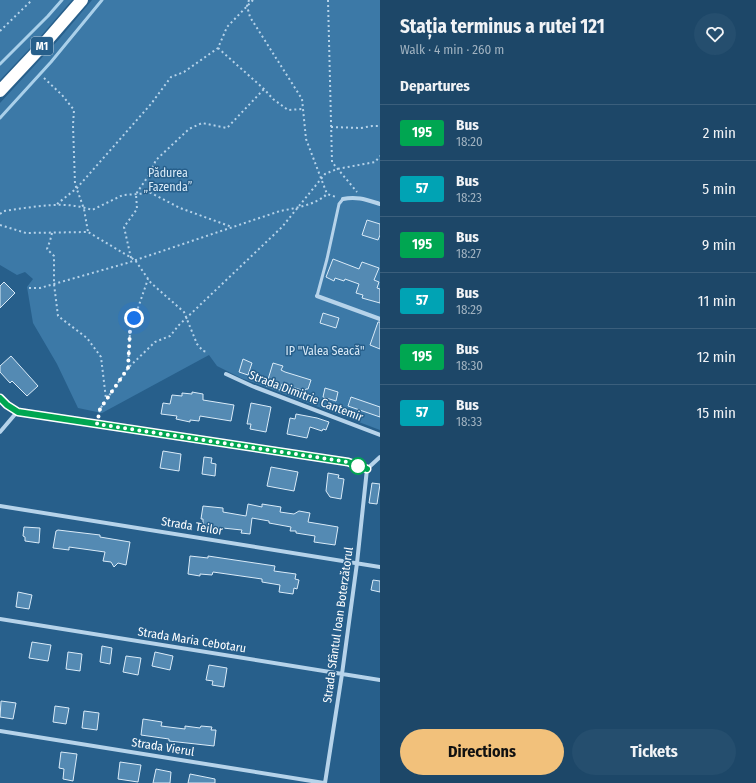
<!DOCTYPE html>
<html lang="en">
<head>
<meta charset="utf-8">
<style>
  :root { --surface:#1d4768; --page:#254e6e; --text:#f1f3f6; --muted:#a0b2c0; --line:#3b5f7c; --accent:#f2c17b }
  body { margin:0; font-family:"Fira Sans Condensed",sans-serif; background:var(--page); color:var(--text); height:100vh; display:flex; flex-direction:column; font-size:15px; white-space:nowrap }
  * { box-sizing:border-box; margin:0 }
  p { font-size:13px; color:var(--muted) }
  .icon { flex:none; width:22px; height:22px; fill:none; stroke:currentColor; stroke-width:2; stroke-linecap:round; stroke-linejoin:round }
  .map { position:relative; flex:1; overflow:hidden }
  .sheet { display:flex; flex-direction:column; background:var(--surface); width:376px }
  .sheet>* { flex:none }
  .badge { padding:0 8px; border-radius:3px; font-size:14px; line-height:26px }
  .you { position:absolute; width:20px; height:20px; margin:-10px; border:3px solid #fff; border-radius:50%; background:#1a73e8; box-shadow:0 0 0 6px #1a73e833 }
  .map>.badge { position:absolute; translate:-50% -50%; box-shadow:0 0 0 2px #fff }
  h2 { padding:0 20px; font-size:15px; line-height:36px }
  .round { display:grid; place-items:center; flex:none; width:42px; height:42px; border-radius:21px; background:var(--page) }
  .head { display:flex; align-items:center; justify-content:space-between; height:68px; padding:0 20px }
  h1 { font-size:19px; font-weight:700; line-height:30px }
  .action { display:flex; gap:8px; margin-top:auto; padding:8px 20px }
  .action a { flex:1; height:46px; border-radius:24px; background:var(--accent); color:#111; font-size:16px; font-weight:700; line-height:46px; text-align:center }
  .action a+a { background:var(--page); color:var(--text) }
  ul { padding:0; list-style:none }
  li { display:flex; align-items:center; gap:12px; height:56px; padding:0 20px; border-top:1px solid var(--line) }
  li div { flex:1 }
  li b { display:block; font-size:15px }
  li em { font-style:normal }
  li .badge { min-width:44px; font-weight:700; text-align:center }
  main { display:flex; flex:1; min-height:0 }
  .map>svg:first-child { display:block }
</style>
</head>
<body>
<main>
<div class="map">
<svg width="380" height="783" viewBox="0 0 380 783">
  <rect width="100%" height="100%" fill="#275f8b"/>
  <path fill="#3c79a7" d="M0,0H72L34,44L0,80Z
    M92,0H380V430L241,378L217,366L209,355L102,413L78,408L57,364L33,323L27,287L33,279L25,272L17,275L0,265V103L60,38Z"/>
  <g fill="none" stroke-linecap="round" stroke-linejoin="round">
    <path stroke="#aad0ea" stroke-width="3" d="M0,64L48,16L62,0
      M0,118L51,62L102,0"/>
  </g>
  <path fill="#548ab3" stroke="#daebf8" d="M367,220L380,224V235L378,240L362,235Z
    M333,259L359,269L362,262L379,268L374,280L379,282L377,288L380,289V303L362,298L363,295L356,293L359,284L345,279L344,281L335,278L334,281L326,277Z
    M4,282L15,293L0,308V286Z
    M323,313L339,318L336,328L320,323Z
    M378,322H380V349L370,345Z
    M11,356L38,386L27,396L12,381L10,383L0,372V366Z
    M243,359L252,363L248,375L239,372Z
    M273,363L283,366L281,370L285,372L311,380L308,389H306L305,391L282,384L280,390L266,386Z
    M325,388L338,392L336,401L323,397Z
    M192,392L203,394V400L234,405L231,421L200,416L199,421L190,420V422L176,419L177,416L161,414L163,403L170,404L172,395L182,396V393L192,394Z
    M351,397L380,407V417L348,406Z
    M251,403L271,407L266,432L250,429L251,424H247Z
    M296,414L317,418L329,422L326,430L323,429L322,431L310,427L307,438L287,434L290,418L295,419Z
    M163,451L181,454L179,471L160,468Z
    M204,457L212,458L211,463L216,464L215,476L202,474Z
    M271,467L298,472L294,491L267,486Z
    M328,473L339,475L338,478L344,479L341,499L330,497L326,491Z
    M372,483L380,484L377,504L369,503Z
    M248,504L262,507V504L281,507L280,512L294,514L299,511L310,513L308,522L338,527L335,545L314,542L315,536L296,533V531H290L291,527L269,523V521L252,518L250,534L241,533L242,530L203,526V519H201L203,506L223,508V512L246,516Z
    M24,527L40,528L39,543L25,541V537L23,536Z
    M58,530L100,535V537L130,542L126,565L118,563L114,567L111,562L103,561L105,552L69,547V550L53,548L56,531Z
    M190,556L208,558V556L275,566L274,571L296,574L295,579L299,580L297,589L294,588L293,594L279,592L280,585L262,582V579L213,572L212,575L200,574V576L188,574Z
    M373,580L380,581V592L371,590Z
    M18,592L32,595L29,609L16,607Z
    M32,642L51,645L48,661L29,658Z
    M102,646L112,648L110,664L100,662Z
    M68,652L82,654L80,671L66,669Z
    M155,652L173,656L170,670L152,666Z
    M126,656L141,658L138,675L123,672Z
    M209,665L227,668L224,687L212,685L213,681L206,680Z
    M1,701L16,703L13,719L0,717Z
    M55,706L69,708L66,724L53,722Z
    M84,711L99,713L97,730L82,728Z
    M143,719L162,722L161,726L185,729V726L200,728L201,726L212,727L211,730H216L214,746L169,741V739L141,735Z
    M61,752L77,754L73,781L63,779L64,769L59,768Z
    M120,762L141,765L138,782L118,779Z
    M156,769L171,772L170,783H153Z
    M190,774L215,779V783H188Z"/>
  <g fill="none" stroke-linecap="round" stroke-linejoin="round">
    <path stroke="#b6d3ea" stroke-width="2" stroke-dasharray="2 3" stroke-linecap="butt" d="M249,0L247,6L250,17L302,99L306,139L327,194
      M328,0L332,162L357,192
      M0,31L32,0
      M218,48L264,89L273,99L288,110L303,109
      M44,78L62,95L74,110L73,125L75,184L84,209L88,232
      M331,127L361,128L372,126H380
      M57,204L77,188L151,104L171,77L184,72L218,48L227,27L253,0
      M0,214L4,211C34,207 64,200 92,210L123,195L151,193L180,208L232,227
      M0,225L26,233L88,232L135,260L151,283L184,312L197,344L203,351L208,352
      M52,233L50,241L47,249L54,256V284L58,316L87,338L101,357L106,399
      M131,258L124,227L137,209L136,194L149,175L156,160L189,129L202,123L227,128L264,89
      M29,288H40L127,263L280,211C296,208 315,205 327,194L336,197
      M128,367L130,331L148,279
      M98,417L100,409L128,368L155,342L170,336L179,325L282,227L325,174L337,169L375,162L380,156"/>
    <path stroke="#b6d3ea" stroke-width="3" d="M317,296L327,259L339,204L343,199"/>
    <path stroke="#b6d3ea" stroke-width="4" d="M343,199C357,196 367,200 380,204
      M317,296L380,319
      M226,374L252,386L380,435
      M0,398L7,405L17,412L196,438L348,462L367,469
      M0,432L17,412
      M367,469L380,457
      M0,506L380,567
      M0,619L380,680
      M0,731L324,783
      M325,783L342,674L357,563L367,469"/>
    <path stroke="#fff" stroke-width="12" d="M0,91L43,45L82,0"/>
  </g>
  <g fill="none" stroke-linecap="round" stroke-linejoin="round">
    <defs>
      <path id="line" d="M0,398L7,405L18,412L348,462L367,469"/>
    </defs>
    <use href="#line" stroke="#fff" stroke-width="9"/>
    <use href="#line" stroke="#00a651" stroke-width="6"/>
    <path stroke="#fff" stroke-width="4" stroke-dasharray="0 7.2" d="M134,318L130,331L128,368L100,409L97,424L348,462L358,466"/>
  </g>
  <circle fill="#fff" stroke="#00a651" stroke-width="2" cx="358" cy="466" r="8"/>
  <g text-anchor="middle" stroke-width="3" stroke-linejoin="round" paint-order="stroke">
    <rect fill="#275f8b" stroke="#becfdc" stroke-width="1" x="31" y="37" width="22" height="18" rx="3"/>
    <g font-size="11" font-weight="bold" fill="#fff">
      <text x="42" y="50">M1</text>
    </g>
    <g font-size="12" fill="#daebf8" stroke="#275f8b">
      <text x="168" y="177">Pădurea<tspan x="168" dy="14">„Fazenda”</tspan></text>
      <text x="325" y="355">IP "Valea Seacă"</text>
    </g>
    <g font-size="12" fill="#fff" stroke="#275f8b">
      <text transform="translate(306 396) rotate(21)" y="4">Strada Dimitrie Cantemir</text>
      <text transform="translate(192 526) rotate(9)" y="4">Strada Teilor</text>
      <text transform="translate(338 625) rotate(-82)" y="4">Strada Sfântul Ioan Boterzătorul</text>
      <text transform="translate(192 640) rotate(9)" y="4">Strada Maria Cebotaru</text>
      <text transform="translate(163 747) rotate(9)" y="4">Strada Vierul</text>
    </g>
  </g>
</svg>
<div class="you" style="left:134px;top:318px"></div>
</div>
<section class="sheet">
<div class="head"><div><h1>Stația terminus a rutei 121</h1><p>Walk · 4 min · 260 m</p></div><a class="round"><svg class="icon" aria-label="heart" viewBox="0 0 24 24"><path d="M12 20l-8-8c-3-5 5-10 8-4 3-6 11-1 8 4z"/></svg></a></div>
<h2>Departures</h2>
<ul>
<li><span class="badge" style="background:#00a651;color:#fff">195</span><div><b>Bus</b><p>18:20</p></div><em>2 min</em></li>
<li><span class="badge" style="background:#00a3b4;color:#fff">57</span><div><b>Bus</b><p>18:23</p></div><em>5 min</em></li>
<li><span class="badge" style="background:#00a651;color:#fff">195</span><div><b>Bus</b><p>18:27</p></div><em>9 min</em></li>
<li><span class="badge" style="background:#00a3b4;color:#fff">57</span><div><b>Bus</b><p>18:29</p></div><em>11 min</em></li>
<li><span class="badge" style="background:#00a651;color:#fff">195</span><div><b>Bus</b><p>18:30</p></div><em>12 min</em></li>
<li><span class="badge" style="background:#00a3b4;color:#fff">57</span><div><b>Bus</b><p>18:33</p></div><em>15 min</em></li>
</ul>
<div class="action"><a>Directions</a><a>Tickets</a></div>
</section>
</main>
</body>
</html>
